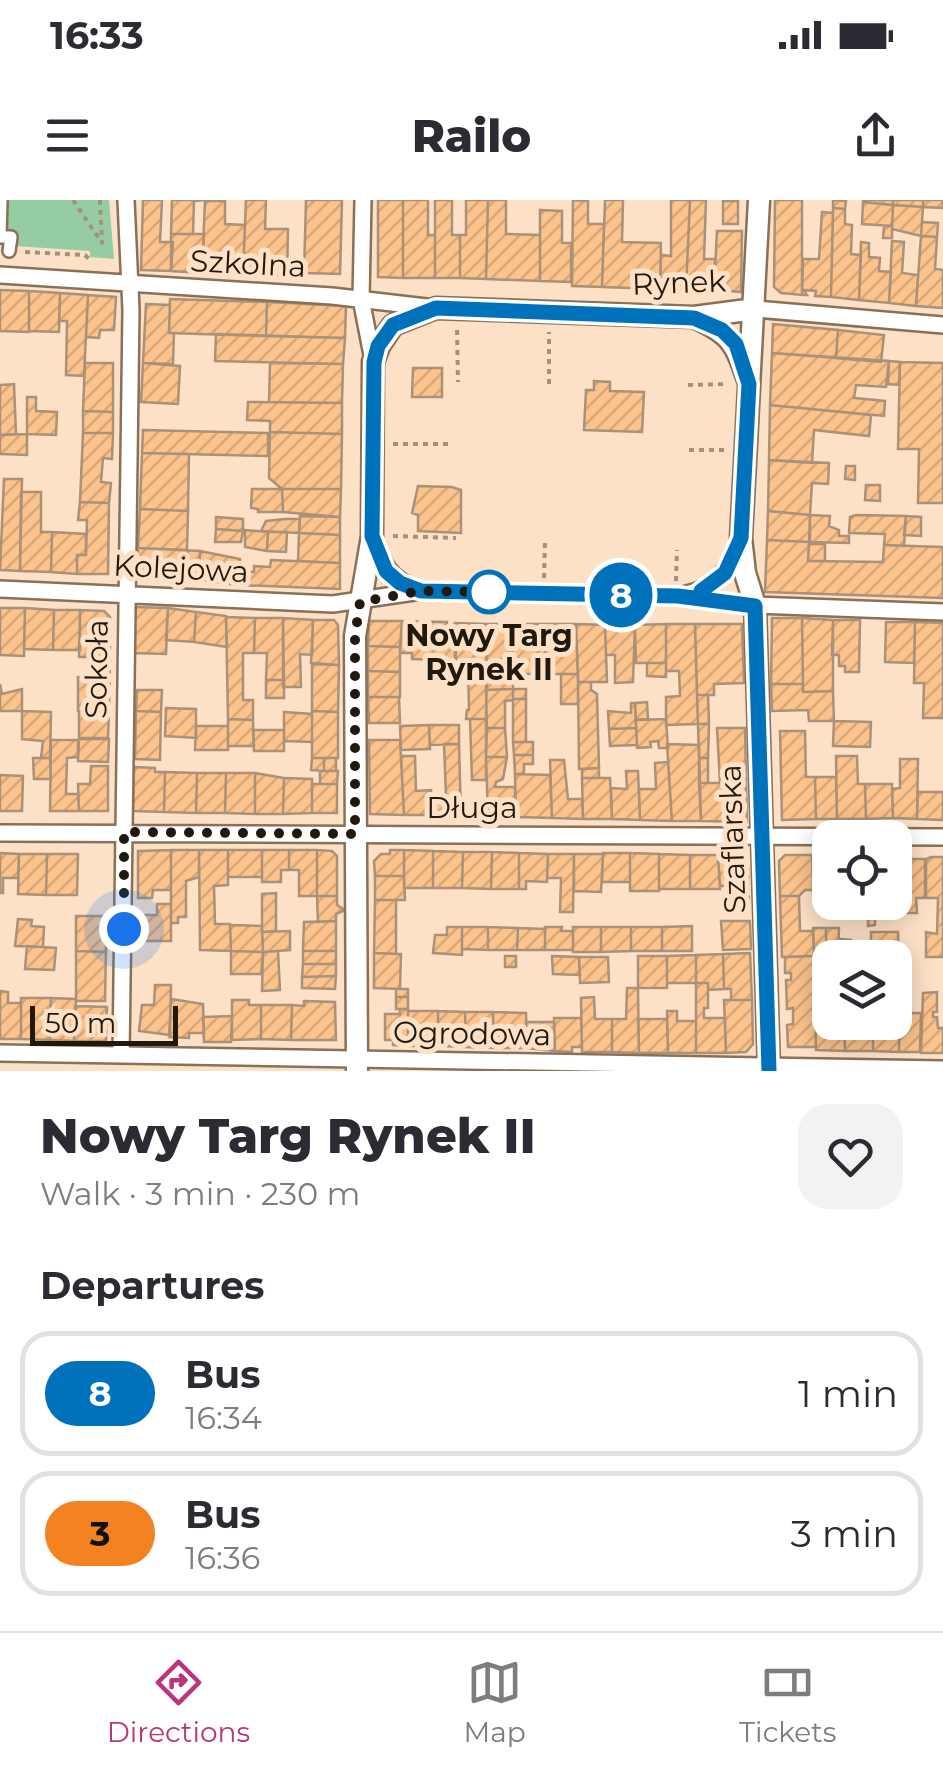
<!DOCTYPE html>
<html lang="en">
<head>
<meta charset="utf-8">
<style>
  :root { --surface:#fff; --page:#f2f2f3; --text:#2b2b33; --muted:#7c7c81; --line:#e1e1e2; --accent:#b9367d }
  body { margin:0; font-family:Montserrat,sans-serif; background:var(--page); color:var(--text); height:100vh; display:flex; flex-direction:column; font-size:38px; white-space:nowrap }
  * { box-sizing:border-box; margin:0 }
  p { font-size:32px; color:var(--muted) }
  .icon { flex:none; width:55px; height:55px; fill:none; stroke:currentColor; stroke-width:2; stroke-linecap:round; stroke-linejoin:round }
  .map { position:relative; height:871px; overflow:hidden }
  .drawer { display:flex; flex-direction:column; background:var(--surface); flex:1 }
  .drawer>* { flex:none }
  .badge { padding:0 20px; border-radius:32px; font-size:35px; line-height:65px }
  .tools { position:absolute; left:812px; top:620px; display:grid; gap:20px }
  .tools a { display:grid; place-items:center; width:100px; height:100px; border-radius:20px; background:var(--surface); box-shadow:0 5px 25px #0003; font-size:50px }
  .scale { position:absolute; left:30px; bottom:25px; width:148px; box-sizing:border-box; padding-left:10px; border:5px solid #21180e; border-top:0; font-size:28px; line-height:35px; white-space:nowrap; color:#21180e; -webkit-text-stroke:8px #fde1c7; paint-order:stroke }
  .you { position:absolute; width:50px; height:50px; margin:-25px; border:8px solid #fff; border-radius:50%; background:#1a73e8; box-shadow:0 0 0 15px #1a73e833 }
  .map>.badge { position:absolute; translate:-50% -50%; box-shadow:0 0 0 5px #fff }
  h2 { padding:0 40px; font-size:38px; line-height:90px }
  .round { display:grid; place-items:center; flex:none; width:105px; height:105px; border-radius:30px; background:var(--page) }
  .overview { display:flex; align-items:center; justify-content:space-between; height:170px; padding:0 40px }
  h1 { font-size:48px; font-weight:800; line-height:75px }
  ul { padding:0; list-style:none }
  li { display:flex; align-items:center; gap:30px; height:125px; margin:0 20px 15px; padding:0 20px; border:5px solid var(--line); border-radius:30px }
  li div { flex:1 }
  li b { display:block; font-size:38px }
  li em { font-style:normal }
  li .badge { min-width:110px; font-weight:700; text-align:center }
  .status { display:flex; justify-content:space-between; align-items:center; height:70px; padding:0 50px; background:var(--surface); direction:ltr }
  .status svg { height:28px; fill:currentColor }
  header { display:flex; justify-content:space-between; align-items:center; height:130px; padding:0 40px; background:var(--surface); font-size:45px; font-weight:800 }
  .tab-bar { display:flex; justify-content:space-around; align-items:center; height:140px; border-top:2px solid var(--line); background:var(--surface); font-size:28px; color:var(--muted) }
  .tab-bar a { display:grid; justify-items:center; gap:5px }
  .tab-bar .current { color:var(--accent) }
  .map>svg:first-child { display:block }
</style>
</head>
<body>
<div class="status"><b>16:33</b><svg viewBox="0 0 49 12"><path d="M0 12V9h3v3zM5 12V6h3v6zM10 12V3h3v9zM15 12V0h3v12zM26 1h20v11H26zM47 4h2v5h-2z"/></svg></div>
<header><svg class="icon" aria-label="menu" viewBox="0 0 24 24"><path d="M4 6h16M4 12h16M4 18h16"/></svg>Railo<svg class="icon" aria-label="share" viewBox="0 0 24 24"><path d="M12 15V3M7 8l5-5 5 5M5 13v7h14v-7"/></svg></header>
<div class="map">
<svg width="943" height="871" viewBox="0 0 943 871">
  <defs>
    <pattern id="building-hatch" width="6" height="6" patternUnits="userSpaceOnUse" patternTransform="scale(2.5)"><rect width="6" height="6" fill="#fcc38c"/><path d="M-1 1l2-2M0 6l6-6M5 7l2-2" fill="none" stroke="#d8a778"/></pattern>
  </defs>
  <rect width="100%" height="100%" fill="#fde1c7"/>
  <path fill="#96cca2" d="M0,0H109L114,59L90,57V51L0,45Z"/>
  <path fill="url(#building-hatch)" stroke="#aa9178" stroke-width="2.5" d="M143,0H162L160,42H173L171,71L141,70Z
    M172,0H205L194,1L193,34H171Z
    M246,0H266L265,29H288L287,76L243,74Z
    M306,0H342L340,74L304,73Z
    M378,0H403V78L378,77Z
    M403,0H428V35H435V78H403Z
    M435,0H452V35H460V78H435Z
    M466,0H488L486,79L460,78V35H466Z
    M488,0H506V34L540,35V81L486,79Z
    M573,0L588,1V24H604L602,87L572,86Z
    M623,0L622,42L661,43L660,89L602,87L605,0Z
    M671,0H690L686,90L660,89L661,55L671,56Z
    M690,0H706L704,59H715L714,90H686Z
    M775,0H802V95L781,93L774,87Z
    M833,0L846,1L845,9L833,8Z
    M863,0H893V5L863,2Z
    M893,0H923V7L893,5Z
    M923,0H943V8L923,7Z
    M205,1H225V24L245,25L243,74L202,73Z
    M723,1H738V24H723Z
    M863,2L893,5L892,26L862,24Z
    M893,5L923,7L921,36L892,29Z
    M833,8L845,9V24L852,25L851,54L861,55L859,100L831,97Z
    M540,10L562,11V43H571V82L540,81Z
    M822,12L833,13L831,97L815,96L816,91L804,90L807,95H802L803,59H819Z
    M922,22L938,23L937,37L921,36Z
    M884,26H892V38H883Z
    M717,31H742L741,92L714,90Z
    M171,34H204L202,73L171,71Z
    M921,36L937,37L935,69L943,70V108L916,106Z
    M892,41L904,42L902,73L918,75L916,106L889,103Z
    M861,42L869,43V57L880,58L879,71L891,72L889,103L859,100Z
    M0,90L29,91V132L0,131Z
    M29,91L60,93L59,132L29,131Z
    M60,93L88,95L84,176L66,175L67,121H59Z
    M88,95L116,97L114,130H100L99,138L86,137Z
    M170,99L267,102L266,136L169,133Z
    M267,102L346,106L345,138L266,136Z
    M146,104L170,105L169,133H174L173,164L143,163Z
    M773,124L838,130L836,158L772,153Z
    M838,130L884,135L881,162L836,158Z
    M216,134L345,138L343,164L215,161Z
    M772,153L889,161L886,187L856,185L854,198L885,201L884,216L770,205Z
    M889,161L900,162L899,185L888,184Z
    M900,162L943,163V303H918L919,249H898Z
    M85,163H113V212L83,211Z
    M143,163L180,166L178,204L141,202Z
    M270,163L343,164L342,203L269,202Z
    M413,168H442V197H412Z
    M594,181L610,182V191L644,192L642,232L584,230L586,190H594Z
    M14,184L16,234L0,235V185Z
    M27,197H36V211L57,212L56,235L27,234Z
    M248,202L342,203V234L270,232V221L247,220Z
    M770,205L871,215L869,236L814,230L812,263L769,260Z
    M83,211L113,212V233H83Z
    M143,230L268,233V256L142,253Z
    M270,232L342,234L341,289H282L269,278Z
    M83,233H113L112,259L103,258L101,282L111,283L109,303L80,302Z
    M27,234V255L0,254V235Z
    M142,253L189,254L188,311L140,309Z
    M769,260L829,263L828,284L812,283L810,315L768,311Z
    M846,266H855V280L845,279Z
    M4,279H22L20,371L0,370Z
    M866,285H880V301L865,300Z
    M418,286L452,287L461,290V333L418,331V315L412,313Z
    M252,289H282L283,312H258V309L251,308Z
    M282,289H341L340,317L283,312Z
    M21,292H41V332H52L51,372L20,371Z
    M80,302L109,303L108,374H77V355H86L87,320H78Z
    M140,309L188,311L187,350L138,348Z
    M768,311L810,315L809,342L767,340Z
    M810,315L830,316L829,326L839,330V336H849V343L810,342Z
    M856,315L906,316L904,346L884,345L885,334L849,333L850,317Z
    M300,316L340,317V335L299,333Z
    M906,316L921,317V336L904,335Z
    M216,317L243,319V331L216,329Z
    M285,319H300L299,333L261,331L266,321Z
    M216,329L243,331L241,342H215Z
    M245,330L268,332L267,351L245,347Z
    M52,332L86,334V355H77V374L51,372Z
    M268,332H287L286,352L267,351Z
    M299,333L340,335V363L298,361Z
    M767,340L809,342L808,361L883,362L884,345L943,347V398L765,392Z
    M809,344H825V361H808Z
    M138,348L200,351L199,380L137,377Z
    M200,351L240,359L239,385L199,380Z
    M271,360L340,363V389L239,385V371L254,372V366L270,367Z
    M135,407L168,408L166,454L133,453Z
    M0,408H25L24,456L0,455Z
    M25,408L54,410L53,450L24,449Z
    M168,408L196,412L194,442L166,440Z
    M54,410H80V450H53Z
    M80,410L104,411L110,417V457H79Z
    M196,412L226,416L227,447L194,442Z
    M226,417L255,418L254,453H243V500H253V520L228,519Z
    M255,418H283L284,480H266L267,453H254Z
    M283,418L313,420L312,455L300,454L301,487H283Z
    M772,418H802L803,484H771Z
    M802,418L833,420V491L803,492Z
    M313,420H334L338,425L339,465L311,463Z
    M833,420H860L859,472H845V466H839V455H832Z
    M369,421H402L400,447L368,446Z
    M402,421L447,422L446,429H454L455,422V478H436V460L412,459V453H400Z
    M886,422H915L914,463L885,462Z
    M915,422L943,423V518H923L924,483H914Z
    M455,423L487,424V469H462V464H456Z
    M487,424H512L513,489L486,490Z
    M512,424H545V474H513Z
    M545,424H576L578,474H545Z
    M576,424L605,425L607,482H578Z
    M666,424V463H636L635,425Z
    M666,424H695L698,524L666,525V497L680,496L679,471H666Z
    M695,424H742L744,483L714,484V495H697Z
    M605,425H635L633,482L615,483V455H606Z
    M368,446L400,447V472L368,471Z
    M93,457H110L109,512L78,511V477H93Z
    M647,463H666V477L647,476Z
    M312,464L339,465L338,512L312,511Z
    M468,468L487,469L486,519H466L467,510H469Z
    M368,471L400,472V497H368Z
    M561,474H578V504H561Z
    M266,480H284V498H266Z
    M578,482H591V490L597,494L599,568L579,569Z
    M0,484L2,494L22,489V511H0Z
    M771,484H803V492L833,491L834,521H809L808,510L772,511Z
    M513,489V500L505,501V528H487L486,490Z
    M513,489H526V499H513Z
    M137,490H162L161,512L136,511Z
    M697,495H708L709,524H698Z
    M368,497H399L400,523H369Z
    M513,499H526V542H513Z
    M647,502L648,519L636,520L635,503Z
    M631,503H635L636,528L609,529L608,511L631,513Z
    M166,508L196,509V538L165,536Z
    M22,511L51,512L50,558H41L43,541L22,539Z
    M79,511L109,512L108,538H79Z
    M136,511L161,512L160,560L135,559Z
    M312,511L338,512V558H312Z
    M284,512L312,514V542L284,541Z
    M228,519L253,520L254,546H228Z
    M470,519H486V580H472Z
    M666,519L668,548H659L658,541L650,542L651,547L637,548L636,520Z
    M834,521L871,522L870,547L833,546Z
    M698,524H709L708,558H699Z
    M429,525L430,549L401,550L400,526Z
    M429,525H459V544L430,545Z
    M196,526H228V550H195Z
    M487,528H505L507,557H486Z
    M636,528L637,545L610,546L609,529Z
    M717,528H745L747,622L701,621L699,583H720Z
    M253,530H284V551H254Z
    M780,531H805L806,577H815L816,619L782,620Z
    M79,539H109L108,562L78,561Z
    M51,540H78V557L67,558L66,594H78L79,611H50Z
    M369,540H400L404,615L370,614Z
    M513,542H533V555H514Z
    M444,544H459L461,615H432L431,597L446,596Z
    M667,544L699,545L701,621H672Z
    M514,555H533V564H524V574H515Z
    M401,556H415L416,591L431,590L432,615H404Z
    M836,556H857L858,584H865L866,619H837Z
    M486,557H507L503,579L496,582L495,587H515L516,617L488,616Z
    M33,558H50L51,579H34Z
    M312,558H324V571L311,570Z
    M324,558H336V571H324Z
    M699,558H708V583H699Z
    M900,559H918L917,619L893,618L892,589L900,588Z
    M550,560H564L568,599H582L583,619L552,618Z
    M668,562L672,621L640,620L639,589H656L655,563Z
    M91,566H108V611H79L78,584H90Z
    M134,567L155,568V572H165L164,612L133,611Z
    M599,568V578H582V569Z
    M320,571H338L337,584H320Z
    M626,571H638L640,620L612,619L611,588L627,589Z
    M165,572L197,573L196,613L164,612Z
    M197,573H226L225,613H196Z
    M226,573H255V614L225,613Z
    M255,573L284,578L283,614H255Z
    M515,574L550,575L552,618L516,617Z
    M0,575L23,576L22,611H0Z
    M815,577H836L837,619H816Z
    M284,578L312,579V613L283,614Z
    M582,578H610L612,619H583Z
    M312,584H337V613H312Z
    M865,584H892L893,618L866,619Z
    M918,592H943V620L917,619Z
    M171,650V690H153L152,698H138V651Z
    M171,650H199V677L186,681V717H178V723H171Z
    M199,650H228V685L214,686L215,724H230L231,751L200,750Z
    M228,650H262V677H228Z
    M262,650H289V670H281V682H262Z
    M289,650H317V696H299V670H289Z
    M317,650L332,651L337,656V696H317Z
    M390,650H404V676H375L374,661L381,654H390Z
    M404,650L433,651V688H404Z
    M433,651L463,652L462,688H433Z
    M463,652H492L491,689L462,688Z
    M492,652L519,653V689H491Z
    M0,653L19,654L18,678H3V693H0Z
    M519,653L548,654L547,682L526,681V689H519Z
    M603,653H630V682H602Z
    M630,653L659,654V691H630Z
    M19,654H47L46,695L18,694Z
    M47,654H78L77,695H46Z
    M548,654H574L573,712H560L561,678H547Z
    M574,654H603L601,692L574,691Z
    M659,654L690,655V689H659Z
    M690,655H718L720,689H690Z
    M718,655H743V668H748L749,703H727L726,686H720Z
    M785,655H812L813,690H805L799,696H780L779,661Z
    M812,655H830V690H813Z
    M931,657H943V757H926V732L937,734L938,698H926V659Z
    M898,659H925V698H916L917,713H898Z
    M375,676H404L405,700H375Z
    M895,686H898V713H885L886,702H895Z
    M276,693V731L262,732V694Z
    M317,696H337V705L345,710L336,714V721L318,722Z
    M780,696H799L800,731H813L814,756L782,757Z
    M375,700H396V754L374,753Z
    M157,704H171V741H144L142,715H157Z
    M868,704H875V725L868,726Z
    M76,716H106V752L76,751Z
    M18,719L32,720L31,726L44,727L43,747L15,746Z
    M336,721V751H303L304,722Z
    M721,721H750L751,749L723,750Z
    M230,725L262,726L263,752L231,751Z
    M692,726V751H662V727Z
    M447,727H462V755L433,753L435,735H447Z
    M462,727H488V750L462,749Z
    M488,727L518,728L517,750H488Z
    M545,727H562L561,731H573V750H545Z
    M573,727H601V752H573Z
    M601,727H631V751L601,752Z
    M631,727H662V751H631Z
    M518,728L545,729V750H517Z
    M813,728H826V752L814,753Z
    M826,728H839L838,753L826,752Z
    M290,731V750L263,752L262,732Z
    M871,732H898L899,754L871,753Z
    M840,739L851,740V752H839Z
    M27,746L56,748L54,770L25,769Z
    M76,751L106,752L105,801H76Z
    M231,751L263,752L261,774H231Z
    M278,751L280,790L262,791L263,752Z
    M303,751H336V764H303Z
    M374,753L401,754L400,789L374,788Z
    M750,753L752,800H731V789H724L723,754Z
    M723,754L724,789L708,790V783H696V755Z
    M696,755V783H667V756Z
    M843,755L830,758V780H826L825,756Z
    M505,756H516V767H505Z
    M552,756L579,757L580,775L553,774Z
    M638,756H667V788H638Z
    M814,756L816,847H788L787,825L793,824V808L787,809L786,780H791V773H785V757Z
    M579,757H608L609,782L580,783Z
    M895,758H900V781H895Z
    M303,764H336V776L302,777Z
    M336,776L335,789L302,788V777Z
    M696,783H708V808H704V818H725L726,853H696Z
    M155,785H171L170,835L139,831L142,805H154Z
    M627,788H638L639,853L612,852V819H626Z
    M396,789H408V797H396Z
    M0,791L8,792V803H21V839H0Z
    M937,792V812H933V817H937L938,828H943V853H921L923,793Z
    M396,797H408V809H396Z
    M594,797L595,819H612V852H582L581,798Z
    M21,798H51L50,840L21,839Z
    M51,798L76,799L74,841L50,840Z
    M171,799L203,804L204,833H189V838L169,837Z
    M232,800H249V805H261V839L232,840Z
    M724,800H752L753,844L746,852L726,853Z
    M304,801L335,802L336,840H291L292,805L304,806Z
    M261,805H292L291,840L261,839Z
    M75,806L107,807L106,841H74Z
    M400,809H408V846L393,845V840H385V814H400Z
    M408,811H438V846H408Z
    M438,811L465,812L466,847L438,846Z
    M667,811H677V821H696V853H668Z
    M465,812H493L494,848L466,847Z
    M493,812L526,813L527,848H494Z
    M815,813H830V822H844L845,851L816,850Z
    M900,813H921L920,852H899Z
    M232,816L231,842H204L203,817Z
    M554,818H581L582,847H572V852L555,851Z
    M638,819H667L668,853H639Z
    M526,822H554L555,851L527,848Z
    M844,822H873V851H845Z
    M873,822H899V852L873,851Z"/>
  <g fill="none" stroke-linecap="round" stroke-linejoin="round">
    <defs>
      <path id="pedestrian" d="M1,0L0,37H11L9,51"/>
      <path id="minor" d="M363,0L361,99L373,160
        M0,75L332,96L435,108
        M755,109L943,125
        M372,336C383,364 389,379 418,390
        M0,389L333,404L421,391L677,396L755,405L943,412
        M686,394C717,388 730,367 741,340
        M0,633L943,637
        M0,853L943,869
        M121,855L131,110L126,0"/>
      <path id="tertiary" d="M759,0L741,338L745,373L755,405L769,871
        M696,118C732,135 735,143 748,180
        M357,871L355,436L372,336L373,162L379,146L393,125L436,108L694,117L755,109"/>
    </defs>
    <use href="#pedestrian" stroke="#897058" stroke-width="16"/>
    <use href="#minor" stroke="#897058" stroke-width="20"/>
    <use href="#tertiary" stroke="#897058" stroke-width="25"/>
    <path stroke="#a4907c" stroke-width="4" stroke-dasharray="5 5" stroke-linecap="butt" d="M73,0L102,43L100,0
      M25,52L85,55L92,62
      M457,130L458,182
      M549,184V132
      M688,185L728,184
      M393,244H450
      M689,250H729
      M393,336L456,338
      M544,378L545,341
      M676,381L677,350"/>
    <use href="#pedestrian" stroke="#fff" stroke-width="11"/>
    <use href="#minor" stroke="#fff" stroke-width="15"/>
    <use href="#tertiary" stroke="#fff" stroke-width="20"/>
  </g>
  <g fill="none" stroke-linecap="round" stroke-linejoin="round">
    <defs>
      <path id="line" d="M701,391L725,373L741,338L749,184L736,144L722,130L694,118L436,108L393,125L378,146L374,162L372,336L386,371L400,383L421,391L678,396L755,406L769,871"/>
    </defs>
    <use href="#line" stroke="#fff" stroke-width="22"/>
    <use href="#line" stroke="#0072bc" stroke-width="15"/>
    <path stroke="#21180e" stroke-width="10" stroke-dasharray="0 18" d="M124,729V632L355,634V436L360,402L421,391L489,392"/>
  </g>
  <circle fill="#fff" stroke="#0072bc" stroke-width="5" cx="489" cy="392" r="20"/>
  <g text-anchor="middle" stroke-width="10" stroke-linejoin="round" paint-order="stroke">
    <g font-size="30" fill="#21180e" stroke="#fde1c7">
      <text transform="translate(248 64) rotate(3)" y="10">Szkolna</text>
      <text transform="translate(679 83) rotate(-2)" y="10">Rynek</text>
      <text transform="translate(181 369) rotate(3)" y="10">Kolejowa</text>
      <text transform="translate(97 469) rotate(-89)" y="10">Sokoła</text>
      <text x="472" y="618">Długa</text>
      <text transform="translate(733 639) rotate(-92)" y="10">Szaflarska</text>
      <text transform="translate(472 834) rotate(1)" y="10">Ogrodowa</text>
    </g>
    <g font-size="30" font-weight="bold" fill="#21180e" stroke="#fde1c7">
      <text x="489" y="446">Nowy Targ<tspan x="489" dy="34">Rynek II</tspan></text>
    </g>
  </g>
</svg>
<div class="tools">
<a><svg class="icon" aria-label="locate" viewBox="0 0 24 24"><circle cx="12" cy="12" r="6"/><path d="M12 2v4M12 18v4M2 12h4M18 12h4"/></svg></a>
<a><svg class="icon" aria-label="layers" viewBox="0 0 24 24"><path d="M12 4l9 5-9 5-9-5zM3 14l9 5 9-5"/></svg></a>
</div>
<div class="scale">50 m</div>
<div class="you" style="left:124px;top:729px"></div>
<b class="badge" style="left:621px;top:395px;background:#0072bc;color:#fff">8</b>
</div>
<section class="drawer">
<div class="overview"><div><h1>Nowy Targ Rynek II</h1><p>Walk · 3 min · 230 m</p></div><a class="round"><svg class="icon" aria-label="heart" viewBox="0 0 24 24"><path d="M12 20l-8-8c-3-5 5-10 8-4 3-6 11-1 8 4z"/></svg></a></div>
<h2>Departures</h2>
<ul>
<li><span class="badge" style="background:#0072bc;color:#fff">8</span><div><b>Bus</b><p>16:34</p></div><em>1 min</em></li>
<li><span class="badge" style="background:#f58220;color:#111">3</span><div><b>Bus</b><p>16:36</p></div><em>3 min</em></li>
</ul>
</section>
<nav class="tab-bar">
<a class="current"><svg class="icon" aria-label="directions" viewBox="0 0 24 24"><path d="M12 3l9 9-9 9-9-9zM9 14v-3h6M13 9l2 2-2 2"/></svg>Directions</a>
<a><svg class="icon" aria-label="map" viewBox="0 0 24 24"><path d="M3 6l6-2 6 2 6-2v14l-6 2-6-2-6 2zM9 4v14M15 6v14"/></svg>Map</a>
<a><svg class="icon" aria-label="tickets" viewBox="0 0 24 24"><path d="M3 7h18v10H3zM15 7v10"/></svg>Tickets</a>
</nav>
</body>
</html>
